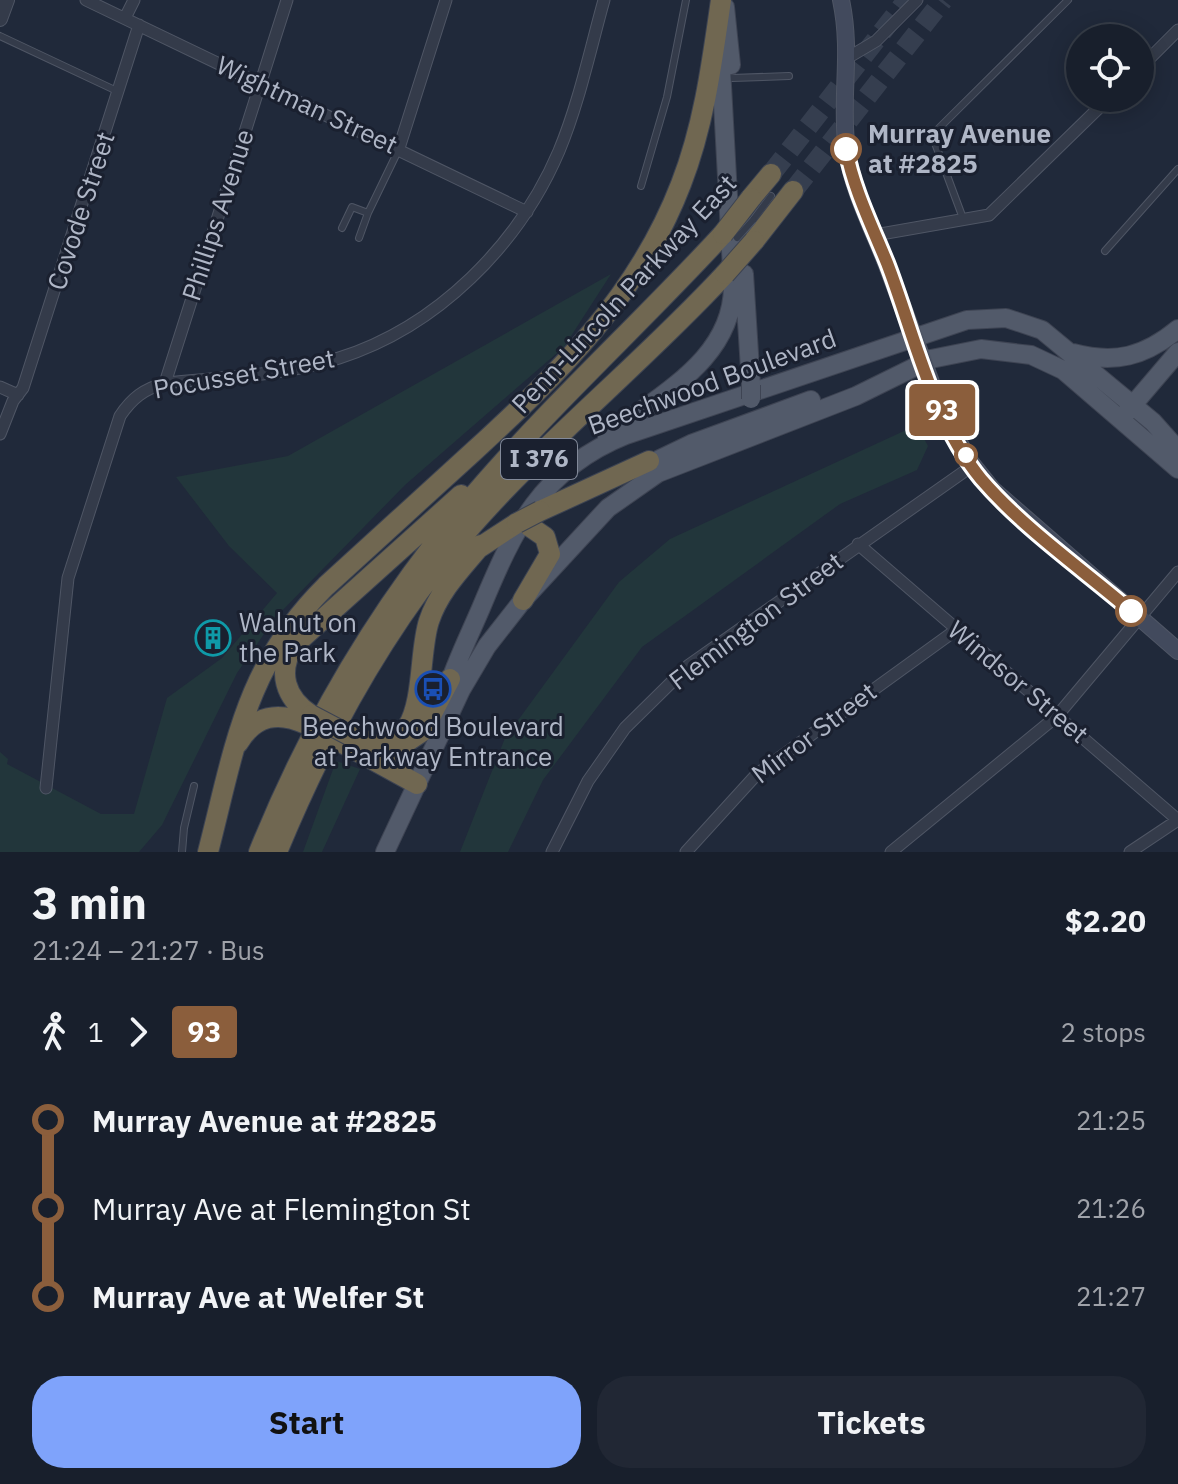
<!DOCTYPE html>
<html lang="en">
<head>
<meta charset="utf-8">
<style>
  :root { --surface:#181f2c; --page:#212734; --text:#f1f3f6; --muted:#9fa2a9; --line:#363d48; --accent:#7fa3fb }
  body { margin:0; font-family:"IBM Plex Sans",sans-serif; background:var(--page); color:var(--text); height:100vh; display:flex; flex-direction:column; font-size:30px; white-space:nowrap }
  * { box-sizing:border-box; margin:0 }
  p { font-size:26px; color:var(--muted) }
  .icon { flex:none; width:44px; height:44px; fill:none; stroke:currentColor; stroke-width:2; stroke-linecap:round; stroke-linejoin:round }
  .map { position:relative; height:852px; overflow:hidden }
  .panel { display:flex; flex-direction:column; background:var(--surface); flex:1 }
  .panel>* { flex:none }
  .badge { padding:0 16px; border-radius:6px; font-size:28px; line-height:52px }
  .buttons { position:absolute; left:1066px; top:24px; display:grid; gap:16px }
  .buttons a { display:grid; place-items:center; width:88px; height:88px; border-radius:50%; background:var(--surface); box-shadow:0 4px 20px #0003,0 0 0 2px var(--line); font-size:40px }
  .map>.badge { position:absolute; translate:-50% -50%; box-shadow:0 0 0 4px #fff }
  .legs { display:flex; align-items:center; gap:12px; height:88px; padding:0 32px; font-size:26px }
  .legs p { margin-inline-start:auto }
  .headline { display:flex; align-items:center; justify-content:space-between; height:136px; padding:0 32px }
  h1 { font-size:44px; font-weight:800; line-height:60px }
  .action { display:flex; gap:16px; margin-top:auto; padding:16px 32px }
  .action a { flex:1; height:92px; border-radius:32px; background:var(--accent); color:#111; font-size:32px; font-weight:800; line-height:92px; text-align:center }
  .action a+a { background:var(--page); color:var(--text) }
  ul { padding:0 32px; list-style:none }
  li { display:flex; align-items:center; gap:28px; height:88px; font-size:30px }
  li i { display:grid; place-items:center; width:12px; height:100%; margin:0 10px; background:currentColor }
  li i::after { content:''; width:20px; height:20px; margin:-10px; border:6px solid; border-radius:50%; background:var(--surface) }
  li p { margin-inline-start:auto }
  li:first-child i { background:linear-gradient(#0000 50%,currentColor 0) }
  li:last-child i { background:linear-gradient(currentColor 50%,#0000 0) }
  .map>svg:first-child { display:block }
</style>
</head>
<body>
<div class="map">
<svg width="1178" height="852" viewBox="0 0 1178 852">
  <rect width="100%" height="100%" fill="#20293a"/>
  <path fill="#22363b" d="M611,274L564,347L405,485L275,618L237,673L162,825L139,852H0V752L8,759L7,764L101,814H134L167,698L222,658L277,593L229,546L176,477L288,456Z
    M917,425L928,446L917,470L840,504L642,647L543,780L508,852H460L505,738L619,582L670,539Z
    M336,761L360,769L322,852H303Z"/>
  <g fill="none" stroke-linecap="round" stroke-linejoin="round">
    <path stroke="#353e4f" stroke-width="20" stroke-dasharray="20 10" stroke-linecap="butt" d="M771,174L907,0
      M793,191L943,0"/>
    <defs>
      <path id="service" d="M0,36L119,92
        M732,78L789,76
        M641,186L667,97L686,0
        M753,220L771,196
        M964,221L932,135L1068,0
        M342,228L352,207L368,213L398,151
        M359,238L368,213
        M1105,251L1178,169
        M182,852L184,828L194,786"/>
      <path id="minor" d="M86,0L527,212
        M125,18L134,0
        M849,57L876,41L917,0
        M1140,68L1178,30
        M399,148L446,0
        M875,235L989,215L1109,98
        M165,383L287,0
        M0,387L18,395
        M0,434L13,401L23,388L139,25
        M858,544L1178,820
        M46,788L68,578L120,416C132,398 144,389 165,383C223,377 284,376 339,358C437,327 519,245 559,151C579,103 590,50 604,0
        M552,852L588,781L625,728L689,665L972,466
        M686,852L757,774L956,630
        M891,852L1057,716L1178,572
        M1130,852L1178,820"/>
      <path id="tertiary" d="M0,19L7,0"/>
      <path id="secondary" d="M841,0C852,52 841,92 846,142C849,182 870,223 885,260
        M938,401L967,458L992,489L1178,651"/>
      <path id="primary" d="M725,7L731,65
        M744,274L751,385
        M1073,353C1115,364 1144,357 1178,329
        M1126,413L1178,352
        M607,437C657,395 732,361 733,287L720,49
        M639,469L691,444L811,400
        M446,693C455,664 469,636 481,608C514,529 541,469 626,435L967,320L1006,318L1042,330L1153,422L1178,450
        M385,852L461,690L487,646L523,600L608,508L658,473L856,396L931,359L981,349L1031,355L1063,370L1178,469"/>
      <path id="motorway" d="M751,198L771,174
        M754,241L793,191
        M540,511L649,461
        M471,553L517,523
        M523,600L550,554L545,537L529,526
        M311,715C285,698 277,672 294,645L461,495
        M349,735C434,771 414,666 429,621C439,591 461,569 481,545
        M238,743C255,715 278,711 306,724
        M344,744L417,784
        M393,751L423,731L450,679
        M208,852C235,747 245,666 326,586C375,541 425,496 474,451C560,372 638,296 681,184C704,125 712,63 721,0
        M259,852C311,723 384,600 475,494C553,403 642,322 723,234
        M277,852C322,743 380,635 456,544C537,447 639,367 725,274"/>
    </defs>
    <use href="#service" stroke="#4f5665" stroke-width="8"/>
    <use href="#minor" stroke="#4f5665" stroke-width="13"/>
    <use href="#tertiary" stroke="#4f5665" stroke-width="16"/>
    <use href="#secondary" stroke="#4f5665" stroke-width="18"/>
    <use href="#primary" stroke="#3e4453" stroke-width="20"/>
    <use href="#motorway" stroke="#3c4352" stroke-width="22"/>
    <use href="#service" stroke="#343b4a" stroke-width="6"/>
    <use href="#minor" stroke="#343b4a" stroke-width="11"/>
    <use href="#tertiary" stroke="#343b4a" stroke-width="14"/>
    <use href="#secondary" stroke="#424a5d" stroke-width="16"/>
    <use href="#primary" stroke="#525a6a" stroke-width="18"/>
    <use href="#motorway" stroke="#706751" stroke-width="20"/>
    <defs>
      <path id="service-bridge" d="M737,238L753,220"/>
      <path id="secondary-bridge" d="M885,260L938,401"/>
      <path id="primary-bridge" d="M751,385V399"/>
      <path id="motorway-bridge" d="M723,234L751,198
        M725,274L754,241
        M517,523L540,511
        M311,715L349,735"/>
    </defs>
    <use href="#service-bridge" stroke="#4f5665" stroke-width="8" stroke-linecap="butt"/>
    <use href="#secondary-bridge" stroke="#4f5665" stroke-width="18" stroke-linecap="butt"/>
    <use href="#primary-bridge" stroke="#3e4453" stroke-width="20" stroke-linecap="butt"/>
    <use href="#motorway-bridge" stroke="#3c4352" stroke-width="22" stroke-linecap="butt"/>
    <use href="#service-bridge" stroke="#343b4a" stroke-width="6"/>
    <use href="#secondary-bridge" stroke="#424a5d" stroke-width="16"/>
    <use href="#primary-bridge" stroke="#525a6a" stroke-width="18"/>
    <use href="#motorway-bridge" stroke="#706751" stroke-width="20"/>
  </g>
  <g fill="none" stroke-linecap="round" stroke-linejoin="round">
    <defs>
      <path id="line-1" d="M846,149C853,188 872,226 887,263C914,333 932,420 981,479C1023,528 1082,569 1131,611"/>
    </defs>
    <use href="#line-1" stroke="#fff" stroke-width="18"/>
    <use href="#line-1" stroke="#8b5e3c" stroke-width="12"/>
  </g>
  <defs>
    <symbol id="building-ring" viewBox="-11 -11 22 22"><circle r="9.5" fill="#1a202f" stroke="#0f9aa8" stroke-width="1.5"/><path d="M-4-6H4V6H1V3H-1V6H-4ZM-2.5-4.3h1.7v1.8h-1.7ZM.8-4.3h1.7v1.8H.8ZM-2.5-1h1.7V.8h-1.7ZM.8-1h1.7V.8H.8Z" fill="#0f9aa8"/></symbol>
    <symbol id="bus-ring" viewBox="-11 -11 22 22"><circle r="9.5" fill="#1a202f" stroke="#1a4fb4" stroke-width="1.5"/><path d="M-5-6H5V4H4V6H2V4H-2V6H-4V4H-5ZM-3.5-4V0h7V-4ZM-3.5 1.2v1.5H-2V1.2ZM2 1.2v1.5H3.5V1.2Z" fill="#1a4fb4"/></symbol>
  </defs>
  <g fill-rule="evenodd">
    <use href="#building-ring" x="193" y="618" width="40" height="40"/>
    <use href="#bus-ring" x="413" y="669" width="40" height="40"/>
  </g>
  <g fill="#fff" stroke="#8b5e3c" stroke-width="4">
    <circle cx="846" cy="149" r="14"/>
    <circle cx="966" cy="455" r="10"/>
    <circle cx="1131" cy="611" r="14"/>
  </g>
  <g text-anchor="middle" stroke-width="6" stroke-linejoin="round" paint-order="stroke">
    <rect fill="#1a202f" stroke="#828999" stroke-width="2" x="501" y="439" width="76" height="40" rx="6"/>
    <g font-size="24" font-weight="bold" fill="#afb6c6">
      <text x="539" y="467">I 376</text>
    </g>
    <g font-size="26" fill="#afb6c6" stroke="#1a202f">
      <text transform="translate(307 105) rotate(25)" y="9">Wightman Street</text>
      <text transform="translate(81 211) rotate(-72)" y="9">Covode Street</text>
      <text transform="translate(218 215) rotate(-72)" y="9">Phillips Avenue</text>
      <text transform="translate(624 294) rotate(-47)" y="9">Penn-Lincoln Parkway East</text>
      <text transform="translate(244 374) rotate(-10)" y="9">Pocusset Street</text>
      <text transform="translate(712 382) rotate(-20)" y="9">Beechwood Boulevard</text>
      <text transform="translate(756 621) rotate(-37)" y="9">Flemington Street</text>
      <text transform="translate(1018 682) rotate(40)" y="9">Windsor Street</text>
      <text transform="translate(814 733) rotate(-37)" y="9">Mirror Street</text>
    </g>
    <g font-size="26" font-weight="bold" fill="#afb6c6" stroke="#1a202f" text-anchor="start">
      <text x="868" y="143">Murray Avenue<tspan x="868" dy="30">at #2825</tspan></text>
    </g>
    <g font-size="26" fill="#afb6c6" stroke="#1a202f" text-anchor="start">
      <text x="239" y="632">Walnut on<tspan x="239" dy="30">the Park</tspan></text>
      <text x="433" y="736" text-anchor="middle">Beechwood Boulevard<tspan x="433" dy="30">at Parkway Entrance</tspan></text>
    </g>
  </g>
</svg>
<div class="buttons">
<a><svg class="icon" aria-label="locate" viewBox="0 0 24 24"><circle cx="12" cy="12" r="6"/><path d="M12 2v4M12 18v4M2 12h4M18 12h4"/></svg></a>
</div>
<b class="badge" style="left:942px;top:410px;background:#8b5e3c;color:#fff">93</b>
</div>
<section class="panel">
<div class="headline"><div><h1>3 min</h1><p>21:24 – 21:27 · Bus</p></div><b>$2.20</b></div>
<div class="legs"><svg class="icon" aria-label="walk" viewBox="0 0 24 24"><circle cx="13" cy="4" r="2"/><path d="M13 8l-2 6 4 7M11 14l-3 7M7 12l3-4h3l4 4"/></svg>1<svg class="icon" aria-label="forward" viewBox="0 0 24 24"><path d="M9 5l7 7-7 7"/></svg><b class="badge" style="background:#8b5e3c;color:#fff">93</b><p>2 stops</p></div>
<ul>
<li><i style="color:#8b5e3c"></i><b>Murray Avenue at #2825</b><p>21:25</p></li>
<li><i style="color:#8b5e3c"></i><span>Murray Ave at Flemington St</span><p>21:26</p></li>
<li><i style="color:#8b5e3c"></i><b>Murray Ave at Welfer St</b><p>21:27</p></li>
</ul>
<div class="action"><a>Start</a><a>Tickets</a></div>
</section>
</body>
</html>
